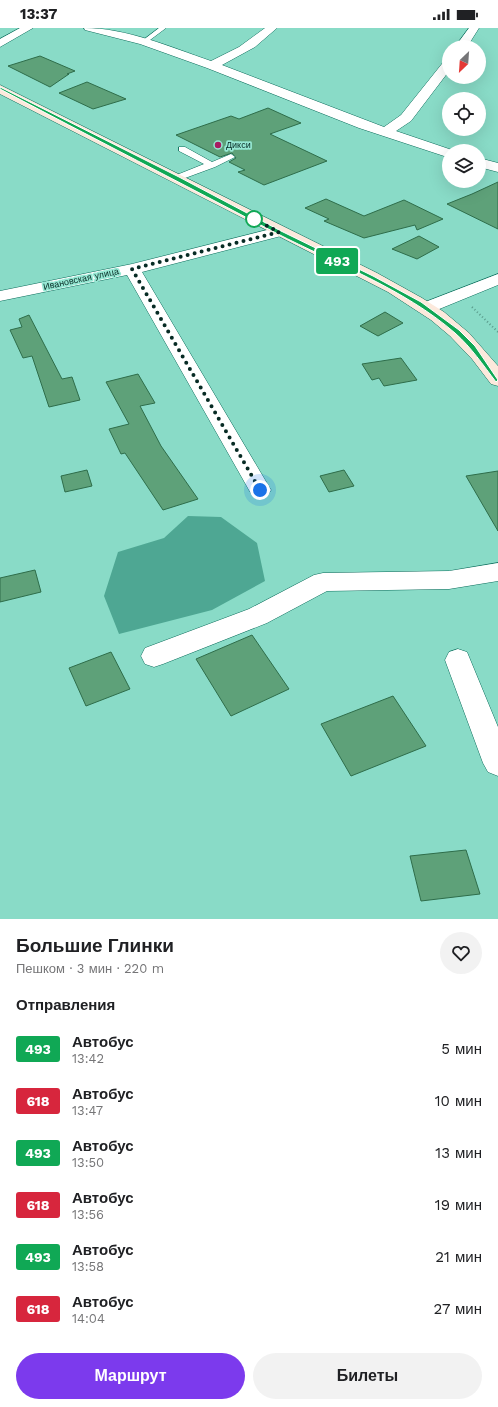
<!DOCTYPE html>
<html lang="ru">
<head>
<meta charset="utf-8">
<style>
  :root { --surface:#fff; --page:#f2f2f2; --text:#202124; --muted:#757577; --accent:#7c3aed }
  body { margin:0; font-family:"Work Sans",sans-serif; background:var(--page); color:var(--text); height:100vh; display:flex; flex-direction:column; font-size:15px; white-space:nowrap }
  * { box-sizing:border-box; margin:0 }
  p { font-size:13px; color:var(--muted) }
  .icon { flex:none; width:22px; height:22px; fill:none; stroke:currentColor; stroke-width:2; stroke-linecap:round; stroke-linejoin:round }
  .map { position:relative; height:891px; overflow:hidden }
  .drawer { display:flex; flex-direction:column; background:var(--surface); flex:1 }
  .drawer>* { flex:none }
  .badge { padding:0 8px; border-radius:3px; font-size:14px; line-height:26px }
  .needle { width:26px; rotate:205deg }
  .buttons { position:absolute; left:442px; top:12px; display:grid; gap:8px }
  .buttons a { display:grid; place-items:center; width:44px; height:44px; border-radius:50%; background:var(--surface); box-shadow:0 4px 16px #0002; font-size:20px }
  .you { position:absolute; width:20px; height:20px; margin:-10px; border:3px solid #fff; border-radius:50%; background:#1a73e8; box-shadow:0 0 0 6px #1a73e833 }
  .map>.badge { position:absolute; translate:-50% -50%; box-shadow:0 0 0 2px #fff }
  h2 { padding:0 16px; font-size:15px; line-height:36px }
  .round { display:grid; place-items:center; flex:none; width:42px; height:42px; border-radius:21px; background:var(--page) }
  .overview { display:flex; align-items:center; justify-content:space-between; height:68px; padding:0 16px }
  h1 { font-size:19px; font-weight:800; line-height:30px }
  .cta { display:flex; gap:8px; margin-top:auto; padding:8px 16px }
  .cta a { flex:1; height:46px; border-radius:24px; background:var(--accent); color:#fff; font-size:16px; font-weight:800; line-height:46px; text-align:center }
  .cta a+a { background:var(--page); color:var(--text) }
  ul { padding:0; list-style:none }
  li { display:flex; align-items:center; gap:12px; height:52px; padding:0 16px }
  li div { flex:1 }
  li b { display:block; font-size:15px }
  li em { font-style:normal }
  li .badge { min-width:44px; font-weight:700; text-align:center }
  .status { display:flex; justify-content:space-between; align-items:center; height:28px; padding:0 20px; background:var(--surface); direction:ltr }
  .status svg { height:11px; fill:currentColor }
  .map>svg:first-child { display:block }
</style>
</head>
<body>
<div class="status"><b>13:37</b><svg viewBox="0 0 49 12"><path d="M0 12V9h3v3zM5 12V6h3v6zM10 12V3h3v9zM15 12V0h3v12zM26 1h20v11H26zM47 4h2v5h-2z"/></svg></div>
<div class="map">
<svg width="498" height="891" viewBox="0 0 498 891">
  <rect width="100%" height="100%" fill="#89dbc7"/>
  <path fill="#4ea793" d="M188,488L221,489L257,515L265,553L212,582L119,606L104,568L118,524L164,510Z"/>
  <path fill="#5ea179" stroke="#2e6d4a" d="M40,28L75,43L67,46H69L50,59L8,38Z
    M87,54L126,71L93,81L59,65Z
    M268,80L301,95L270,106L327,133L264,157L238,144L245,142L229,134L236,130L232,125L220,129L176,107L231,88L239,91Z
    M498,154V201L447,176L472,166Z
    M326,171L364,188L404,172L443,191L417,202L415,197L364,210L324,193L329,191L305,180Z
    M419,208L439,219L417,231L392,221Z
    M385,284L403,295L378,308L360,298Z
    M29,287L62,351L72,349L80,372L49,379L32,328L23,330L10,302L22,299L19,291Z
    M401,330L417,352L384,358L379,350L372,352L362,336Z
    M138,346L155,375L140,378L161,418L198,471L163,482L125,425L121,426L109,401L129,396L106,354Z
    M87,442L92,458L65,464L61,448Z
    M344,442L354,458L329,464L320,448Z
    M498,443V503L466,448Z
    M35,542L41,564L0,574V550Z
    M252,607L289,661L231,688L196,631Z
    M111,624L130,661L86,678L69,640Z
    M393,668L426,718L351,748L321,696Z
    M466,822L480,866L421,873L410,828Z"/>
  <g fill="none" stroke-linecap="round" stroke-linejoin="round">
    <defs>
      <path id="lane" d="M159,0H166L146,15H142V13Z
        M179,119H185L212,134L231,126L235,129L215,139L177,153L174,152V148L204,136L179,123Z"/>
      <path id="street" d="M20,0H33L0,19V11Z
        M84,0C127,0 170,19 211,33L239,19L265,0H277L255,19L222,37L384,99L401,87L445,32L449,31V43L411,93L396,103L455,123H449V129L444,128L359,100L207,40L140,16L85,2Z
        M469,0H479L467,19H455Z
        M479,130L498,135V144L479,139Z
        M279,199L285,201L287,204L285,207L142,244L271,462L268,467L260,470L252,467L249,462L127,247L0,273V263L132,236Z
        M498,246V257L432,284L426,285L420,284L417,280L420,276Z
        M498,535V553L449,561L327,563L267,595L163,636L154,639L145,636L141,628L145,620L249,581L314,547L323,545L449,543Z
        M458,621L467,624L498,699V748L488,744L483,735L445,632L449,624Z"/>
      <path id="secondary" d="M0,57L377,245L422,270L444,284L469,305L498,338V358L491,356L472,331L450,308L431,292L388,264L0,66Z"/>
    </defs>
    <use href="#lane" stroke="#0b6c5b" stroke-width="1"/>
    <use href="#street" stroke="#0b6c5b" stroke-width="1"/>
    <use href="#secondary" stroke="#0b6c5b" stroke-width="1"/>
    <path stroke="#589889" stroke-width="2" stroke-dasharray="1 2.5" stroke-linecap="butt" d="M472,279L498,304"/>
    <use href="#lane" fill="#fff" fill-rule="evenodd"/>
    <use href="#street" fill="#fff" fill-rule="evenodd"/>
    <use href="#secondary" fill="#fce9dc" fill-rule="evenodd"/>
  </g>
  <path fill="#10a855" stroke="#fff" d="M0,59L179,149L281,203L373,248L421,274L459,302L475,318L498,352L496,354C483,337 471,319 455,305C403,260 336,236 276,205C183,156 91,109 0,61Z"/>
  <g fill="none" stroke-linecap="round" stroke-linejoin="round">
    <path stroke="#072b24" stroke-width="4" stroke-dasharray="0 7.2" d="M254,191L279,204L132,241L260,462"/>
  </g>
  <circle fill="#a71c61" stroke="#96e8d4" stroke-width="1.5" cx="218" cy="117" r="4"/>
  <circle fill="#fff" stroke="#10a855" stroke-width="2" cx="254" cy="191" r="8"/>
  <g text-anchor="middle" stroke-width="3.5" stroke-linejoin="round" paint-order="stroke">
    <g font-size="9" fill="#072b24" stroke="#96e8d4" text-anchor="start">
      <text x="226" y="120">Дикси</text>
    </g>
    <g font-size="9" fill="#072b24" stroke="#96e8d4">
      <text transform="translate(81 251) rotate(-12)" y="3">Ивановская улица</text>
    </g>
  </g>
</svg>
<div class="buttons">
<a><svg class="needle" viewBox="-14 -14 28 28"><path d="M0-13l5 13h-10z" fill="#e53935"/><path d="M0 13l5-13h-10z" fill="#757577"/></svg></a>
<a><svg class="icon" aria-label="locate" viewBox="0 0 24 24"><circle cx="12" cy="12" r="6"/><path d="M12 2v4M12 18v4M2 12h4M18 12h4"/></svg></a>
<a><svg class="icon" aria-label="layers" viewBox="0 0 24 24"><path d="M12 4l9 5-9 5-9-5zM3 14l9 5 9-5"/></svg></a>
</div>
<div class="you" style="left:260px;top:462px"></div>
<b class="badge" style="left:337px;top:233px;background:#10a855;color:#fff">493</b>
</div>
<section class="drawer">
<div class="overview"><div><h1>Большие Глинки</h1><p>Пешком · 3 мин · 220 m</p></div><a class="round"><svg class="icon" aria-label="heart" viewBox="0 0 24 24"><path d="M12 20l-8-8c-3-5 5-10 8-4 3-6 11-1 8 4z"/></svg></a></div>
<h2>Отправления</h2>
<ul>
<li><span class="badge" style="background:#10a855;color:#fff">493</span><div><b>Автобус</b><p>13:42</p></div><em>5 мин</em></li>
<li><span class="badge" style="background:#d7263d;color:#fff">618</span><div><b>Автобус</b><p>13:47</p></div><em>10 мин</em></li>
<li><span class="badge" style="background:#10a855;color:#fff">493</span><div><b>Автобус</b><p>13:50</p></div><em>13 мин</em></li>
<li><span class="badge" style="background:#d7263d;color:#fff">618</span><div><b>Автобус</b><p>13:56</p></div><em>19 мин</em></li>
<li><span class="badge" style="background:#10a855;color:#fff">493</span><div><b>Автобус</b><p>13:58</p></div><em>21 мин</em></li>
<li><span class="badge" style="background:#d7263d;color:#fff">618</span><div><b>Автобус</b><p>14:04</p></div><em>27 мин</em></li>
</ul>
<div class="cta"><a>Маршрут</a><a>Билеты</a></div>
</section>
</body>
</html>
